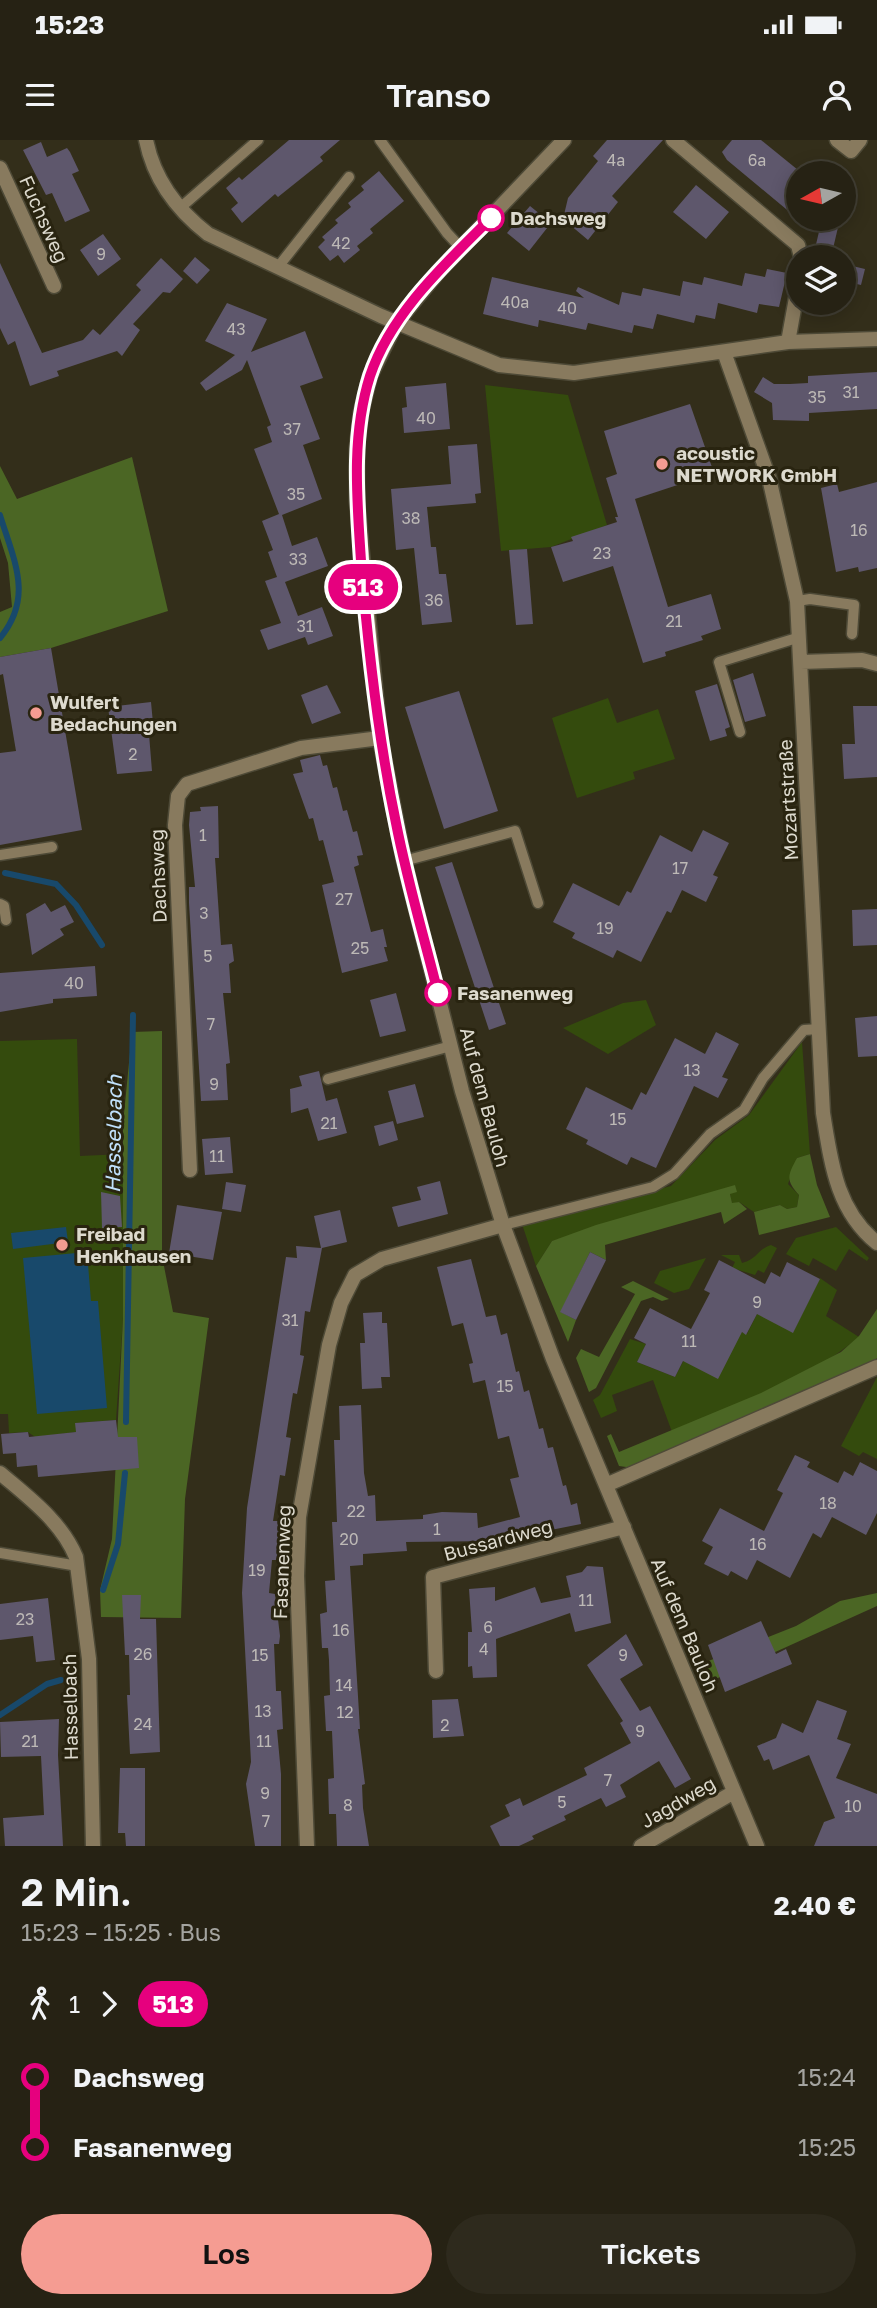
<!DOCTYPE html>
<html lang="de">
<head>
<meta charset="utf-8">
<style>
  :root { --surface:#262214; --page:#2e2a1d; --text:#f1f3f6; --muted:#a4a4a0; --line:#423f34; --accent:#f59c92 }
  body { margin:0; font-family:"Golos Text",sans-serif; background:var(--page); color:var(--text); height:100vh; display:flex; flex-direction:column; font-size:26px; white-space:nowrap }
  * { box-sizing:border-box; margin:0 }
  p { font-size:23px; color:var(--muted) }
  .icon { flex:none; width:38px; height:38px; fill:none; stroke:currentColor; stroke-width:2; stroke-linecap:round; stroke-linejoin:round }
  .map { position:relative; height:1706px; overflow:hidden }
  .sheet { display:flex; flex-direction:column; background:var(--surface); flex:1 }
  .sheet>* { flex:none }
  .badge { padding:0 14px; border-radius:23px; font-size:24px; line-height:46px }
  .needle { width:46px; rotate:262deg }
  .controls { position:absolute; left:786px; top:21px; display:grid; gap:14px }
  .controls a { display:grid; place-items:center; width:70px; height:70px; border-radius:50%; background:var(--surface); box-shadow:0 4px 18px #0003,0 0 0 2px var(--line); font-size:35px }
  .map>.badge { position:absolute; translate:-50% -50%; box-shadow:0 0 0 4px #fff }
  .legs { display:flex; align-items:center; gap:10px; height:77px; padding:0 21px; font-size:23px }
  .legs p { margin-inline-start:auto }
  .overview { display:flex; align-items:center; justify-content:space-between; height:119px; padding:0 21px }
  h1 { font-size:38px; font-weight:600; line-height:52px }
  .cta { display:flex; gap:14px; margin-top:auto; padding:14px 21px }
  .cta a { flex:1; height:80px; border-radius:42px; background:var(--accent); color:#111; font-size:28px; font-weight:600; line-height:80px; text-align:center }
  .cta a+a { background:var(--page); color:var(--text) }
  ul { padding:0 21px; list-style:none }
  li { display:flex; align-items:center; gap:24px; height:70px; font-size:26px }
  li i { display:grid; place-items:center; width:10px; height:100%; margin:0 9px; background:currentColor }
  li i::after { content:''; width:18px; height:18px; margin:-9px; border:5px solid; border-radius:50%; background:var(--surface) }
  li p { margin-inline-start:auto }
  li:first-child i { background:linear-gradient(#0000 50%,currentColor 0) }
  li:last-child i { background:linear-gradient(currentColor 50%,#0000 0) }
  .status { display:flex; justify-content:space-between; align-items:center; height:49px; padding:0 35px; background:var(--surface); direction:ltr }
  .status svg { height:19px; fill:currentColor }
  header { display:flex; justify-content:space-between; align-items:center; height:91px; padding:0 21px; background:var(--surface); font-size:32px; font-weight:600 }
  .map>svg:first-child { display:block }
</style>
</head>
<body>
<div class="status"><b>15:23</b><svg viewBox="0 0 49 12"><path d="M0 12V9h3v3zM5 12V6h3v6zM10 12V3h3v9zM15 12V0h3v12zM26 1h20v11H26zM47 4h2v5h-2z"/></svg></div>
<header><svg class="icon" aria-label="menu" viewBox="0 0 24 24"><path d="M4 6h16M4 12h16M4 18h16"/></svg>Transo<svg class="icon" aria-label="person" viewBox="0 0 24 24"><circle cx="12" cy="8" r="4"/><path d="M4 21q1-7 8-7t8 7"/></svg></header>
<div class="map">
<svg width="877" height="1706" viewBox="0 0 877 1706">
  <rect width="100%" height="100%" fill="#332e1a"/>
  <path fill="#344b0d" d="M485,245L568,255L607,385L551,407L501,411Z
    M608,558L617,583L658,569L675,619L633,632L635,639L577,658L552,578Z
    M646,860L656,885L608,914L563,888L623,863Z
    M77,899L80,1016L124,1014L123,1178L116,1280L76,1283V1292L35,1297L28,1292L9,1293L8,1274H0V901Z
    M802,902L810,1014L797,1018L788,1044L799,1055L797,1067L787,1069L780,1065L754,1072L739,1062L732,1064L730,1054L552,1101L536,1126L522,1084L671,1046L715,1000L749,975Z
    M836,1087L869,1118L867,1121L849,1109L836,1131L813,1118L809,1126L786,1114L796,1098Z
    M771,1105L777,1108L764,1133L758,1130L755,1135L732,1128L735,1122L721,1115H739L742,1123C759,1118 756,1110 771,1105Z
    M706,1118L689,1149L674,1153L654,1143L660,1131Z
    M820,1138L837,1150L826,1176L859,1197C807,1241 734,1265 672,1292L653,1240L612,1255L617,1271L601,1278L593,1260L600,1255L630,1199L646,1204L637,1222L675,1237L685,1218L742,1192L747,1194L758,1172L793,1192Z
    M877,1237V1319L863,1312L859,1316L841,1306Z"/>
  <path fill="#4b6624" d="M132,317L168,471L51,508L0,517V472L12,467L8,423L0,398V326L17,359Z
    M162,891V1116L173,1172L209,1178L185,1359L181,1478L101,1477L100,1450L112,1399L123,1178V984L132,892Z
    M810,1014L817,1045L830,1077L759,1095L754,1072L780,1065L787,1069L797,1067L799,1055C785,1040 788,1035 797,1018Z
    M735,1045L737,1052L730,1054L732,1063L739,1062L747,1069L724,1084L721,1072L605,1105L606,1120L590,1112L561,1172L576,1180L568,1202L536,1126L552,1101L596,1085Z
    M633,1141L669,1159L662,1161L653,1157L641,1161L596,1248L589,1252L576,1218L581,1209L599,1217L635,1154L621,1147Z
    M877,1169V1218L874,1222L633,1328L619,1326L607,1296L611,1294L619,1312L761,1253L841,1212L859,1196Z
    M877,1453V1466L709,1542L701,1524L796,1486L840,1461Z"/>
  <path fill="#18496b" d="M66,1087L68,1102L13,1109L11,1093Z
    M87,1112L91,1161H98L107,1268L37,1274L23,1118Z"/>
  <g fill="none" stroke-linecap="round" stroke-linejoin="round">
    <path stroke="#18496b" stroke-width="6" d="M0,375C14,421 34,457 0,498
      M5,733L56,744L76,765L102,805
      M126,1282L133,875
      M103,1450L118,1404L125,1333
      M0,1575L47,1544L61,1540"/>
  </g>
  <path fill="#5e576c" d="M289,0H340L320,17L323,21L278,57L275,54L242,83L231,69L238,63L226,48L239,37L242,40Z
    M607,0H663L612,56L618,62L588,100L563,79L568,58L598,21L593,16Z
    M732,0H761L798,30V79L727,20L722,12Z
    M41,2L47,17L67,8L70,12L79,31L72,34L90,71L65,82L52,53L46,55L23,10Z
    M379,31L404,61L370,89L373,93L357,106L360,110L344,123L338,115L330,121L318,107L325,100L322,97L338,83L335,80L351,67L348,63L364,50L361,46Z
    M696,45L729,72L706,99L673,72Z
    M530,66L551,83L529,111L507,93Z
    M822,79H840L831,117H813Z
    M103,94L121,119L98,136L80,110Z
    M195,117L210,130L197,144L183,131Z
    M161,118L183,139L170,153L163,152L133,184L140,190L122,216L117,211L57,231L59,236L30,246L15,201L8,205L0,188V123L42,213L83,200L93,189L100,195L141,150L136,145Z
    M844,124L865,129L861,145L844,141Z
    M767,129L787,133L779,167L759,164L757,173L718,163L715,179L696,175L694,183L657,174L653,189L634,185L632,193L588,183L586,190L539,180L538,187L483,174L492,137L584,158L576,151L578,147L619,165L622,152L641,156L643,148L680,156L683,141L702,145L704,137L742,146L745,133L765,137Z
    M227,163L267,179L251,212L305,191L323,238L300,246L320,299L303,305L322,359L282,375L292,406L317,397L328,426L285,442L298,476L322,467L333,496L308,505L305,497L268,510L260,490L281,483L265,441L277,437L268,412L273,410L262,381L279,374L254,309L272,302L267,287L271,285L247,220L242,230L206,251L200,243L235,215L205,201Z
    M877,232V269L809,273V281L773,280L772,263L754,252L763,237L774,244H790L808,243V236Z
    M446,243L450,289L404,293L402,268L407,267L405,247Z
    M690,264L714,333L635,359L668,467L711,454L721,489L701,496L703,500L665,512L666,516L643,523L613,426L563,442L551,407L573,401L571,397L617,382L615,377H618L606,338L617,334L604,291Z
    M477,304L481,353L475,354L476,363L427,367L431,407H436L439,434H446L452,482L422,485L414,408L396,410L391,349L451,344L448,306Z
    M877,342V428L859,432L858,427L836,432L821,348L837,344L839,352Z
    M527,409L533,484L516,485L509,410Z
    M51,508L82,690L0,705V613L16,611L3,534L0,535V517Z
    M753,533L766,576L745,582L733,540Z
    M717,544L730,587L725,589L727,596L710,601L695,551Z
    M327,545L341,573L312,584L301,555Z
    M459,551L498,671L444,689L405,567Z
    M151,562L154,594H149L152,631L117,634L108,567Z
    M853,566H877V637L844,639L842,604H855Z
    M320,615L323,626L327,625L333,648L337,647L343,671L347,670L353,692L357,691L363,715L357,716L359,725L354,727L371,792L383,789L387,807H384L388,821L342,833L322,745L334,742L323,700L319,701L313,678L309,679L293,634L303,632L300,620Z
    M218,666L219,718H215L221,805L232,804L234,821L229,824L231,853H223L230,923L226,924L228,960L201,961L189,763V747H195L189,685L190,672L201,671L200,667Z
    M703,690L729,703L713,735L718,737L706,762L682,750L671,773L667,771L641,822L617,810L613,818L572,798L575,793L553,782L573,743L619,766L627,751L631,753L660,695L692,712Z
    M452,722L506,884L489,890L435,727Z
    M45,763L51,772L65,765L74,782L60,789L64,795L32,815L26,774Z
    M877,769V805L853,806L852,770Z
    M95,826L97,856L53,859V863L0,872V833Z
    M396,853L406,891L380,897L370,860Z
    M877,876V916L858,917L855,878Z
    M716,892L739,904L722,937L728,939L718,958L694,946L656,1028L631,1017L627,1025L586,1004L588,1000L566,989L586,947L632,970L641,952L646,955L675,898L705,914Z
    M319,931L326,961L337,958L347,993L318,1001L308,968L291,973L290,949L302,946L299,936Z
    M415,944L424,977L397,984L388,951Z
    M393,981L398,1000L379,1006L374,986Z
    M230,997L233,1033L205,1035L202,999Z
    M440,1041L448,1074L398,1087L392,1067L421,1060L417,1047Z
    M226,1042L246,1045L241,1072L222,1069Z
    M101,1052L120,1056L122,1087L102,1088Z
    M177,1065L222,1072L213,1120L169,1113Z
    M340,1070L347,1102L322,1108L310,1172L305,1171L300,1215L304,1216L297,1254L293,1253L286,1297L291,1298L285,1336L280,1335L273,1381H280L277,1420H272L269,1453L275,1454L280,1496L279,1504H274L276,1551H281L283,1589L277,1590L281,1634V1706H255L246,1644L251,1622L242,1453L247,1368L286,1117L297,1118L296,1106L321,1108L314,1076Z
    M590,1112L606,1120L576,1180L560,1172Z
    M471,1119L486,1177L496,1175L501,1195L507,1193L516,1232L519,1231L524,1252L529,1250L539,1289L543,1288L548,1308L553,1307L563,1346L566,1345L571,1365L577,1363L581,1384L495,1401L406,1402L407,1411L363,1414V1425L350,1426L360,1589H358L365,1644L362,1645L363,1668L369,1706H337L336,1674H329L328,1639L334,1638L332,1591H326L324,1556L330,1555L329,1520L328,1508H322L320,1474L327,1472L325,1441L335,1440L332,1382H337L334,1300H340L339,1266L361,1265L364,1333L368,1356L375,1355L376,1381L423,1379V1375L442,1372L477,1373L478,1388L520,1377L510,1339L519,1337L509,1296L498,1299L485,1240L473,1243L469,1224L473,1223L463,1183L452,1186L437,1127Z
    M719,1120L765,1144L771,1132L780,1137L787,1122L820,1139L793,1193L757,1174L746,1195L742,1192L718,1239L683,1221L675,1237L637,1222L646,1204L634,1198L650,1168L691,1189L710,1153L704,1150Z
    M382,1172V1183H387L390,1237H381L382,1248L362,1249L360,1203H365L363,1173Z
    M116,1280L118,1297H137L139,1328L38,1337L37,1325L17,1327L16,1313L3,1314L1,1294L28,1292L29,1297L76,1292L75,1283Z
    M795,1315L810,1322L807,1327L838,1343L844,1331L853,1336L860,1322L877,1331V1373L866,1395L832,1377L821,1398L813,1393L790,1438L757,1420L747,1440L731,1431L728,1436L704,1424L713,1407L702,1401L720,1368L764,1391L783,1353L777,1350Z
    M587,1426L603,1427L611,1483L575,1492L570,1473L496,1499L497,1537L473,1538L472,1526L468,1527V1492H472L469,1449L495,1447V1461L535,1447L541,1463L571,1457L566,1436L582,1432Z
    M122,1455H141L140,1479H156L160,1612L130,1614L127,1555H130L129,1515H125Z
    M48,1458L55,1520L36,1522L33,1496L0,1500V1464Z
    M761,1481L776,1514L786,1509L792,1524L725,1552L708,1505Z
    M626,1494L643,1525L620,1539L640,1571L650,1566L691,1639L675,1648L659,1621L620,1645L626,1657L606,1667L601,1658L564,1676L566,1680L532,1696L534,1699L519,1706H500L490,1686L510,1676L505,1665L520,1658L523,1666L587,1635L584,1628L631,1603L620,1583L623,1581L587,1525Z
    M458,1559L464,1596L433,1598L432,1560Z
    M817,1560L847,1571L837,1599L851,1604L836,1638L877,1654V1706H814L824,1682L835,1678L809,1615L773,1630L769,1619L764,1621L757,1606L776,1598L782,1583L803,1593Z
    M59,1579L58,1615L63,1706H5L3,1678L44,1675L41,1616L1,1617L0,1582Z
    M120,1628H145V1706H126L125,1693H118Z"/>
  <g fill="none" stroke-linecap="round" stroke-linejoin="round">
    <defs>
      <path id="lane" d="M380,0L447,93L461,108
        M180,68L258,0
        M278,127L349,37
        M797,461L810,459L854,465L852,494
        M740,592L719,522L800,497
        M0,715L52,707
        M404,721L515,691L538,763
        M0,764L4,766L6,780
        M328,939L451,906
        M503,1085L653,1047L674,1034L710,994L744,970L763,938L804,890L819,889
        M0,1413L78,1426"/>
      <path id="street" d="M146,0C154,40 177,70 208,94L381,176L499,225L574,233L788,202L877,199
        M564,0L438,132L396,183L370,236L361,272L357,307V362L380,598L404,721L462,951L503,1085L553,1219L757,1706
        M673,0L798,105L801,117
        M837,0L851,11L860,0
        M0,28L54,146
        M788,202L798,147
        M724,212L769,338L797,461L823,973C831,1022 836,1070 877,1103
        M801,522L862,520L877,524
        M190,1030L175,685L178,656L187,644L301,608L380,598
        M0,1333C28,1357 61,1381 76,1417L89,1519L93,1706
        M606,1345L877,1227
        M436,1531L433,1437L624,1387
        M307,1706L297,1436L299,1377L329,1205L341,1163L355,1135L382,1119L503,1085
        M641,1706L734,1652"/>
    </defs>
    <use href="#lane" stroke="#4e4a37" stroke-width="13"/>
    <use href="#street" stroke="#4e4a37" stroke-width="17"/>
    <use href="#lane" stroke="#887a5e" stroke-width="10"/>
    <use href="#street" stroke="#887a5e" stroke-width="14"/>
  </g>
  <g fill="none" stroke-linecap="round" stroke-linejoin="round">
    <defs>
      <path id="line-1" d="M438,853C424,797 407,740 396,683C378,597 368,508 361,421C357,359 351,296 370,236C391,173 445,124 491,78"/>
    </defs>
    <use href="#line-1" stroke="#fff" stroke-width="16"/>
    <use href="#line-1" stroke="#e6007e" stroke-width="10"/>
  </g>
  <g fill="#fff" stroke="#e6007e" stroke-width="3.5">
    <circle cx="491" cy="78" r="12"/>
    <circle cx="438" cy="853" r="12"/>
  </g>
  <g fill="#f59c92" stroke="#292410" stroke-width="2.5">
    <circle cx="662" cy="324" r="7"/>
    <circle cx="36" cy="573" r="7"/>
    <circle cx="62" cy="1105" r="7"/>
  </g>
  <g text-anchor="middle" stroke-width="6" stroke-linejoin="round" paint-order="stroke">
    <g font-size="16" fill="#bdb9b6">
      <text x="616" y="26">4a</text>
      <text x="757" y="26">6a</text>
      <text x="341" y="109">42</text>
      <text x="101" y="120">9</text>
      <text x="515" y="168">40a</text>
      <text x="567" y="174">40</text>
      <text x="236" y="195">43</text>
      <text x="851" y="258">31</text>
      <text x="817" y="263">35</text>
      <text x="426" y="284">40</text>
      <text x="292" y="295">37</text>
      <text x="296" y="360">35</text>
      <text x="411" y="384">38</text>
      <text x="859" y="396">16</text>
      <text x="602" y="419">23</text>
      <text x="298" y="425">33</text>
      <text x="434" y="466">36</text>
      <text x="674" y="487">21</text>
      <text x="305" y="492">31</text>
      <text x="133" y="620">2</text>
      <text x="203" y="701">1</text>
      <text x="680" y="734">17</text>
      <text x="344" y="765">27</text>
      <text x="204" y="779">3</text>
      <text x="605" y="794">19</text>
      <text x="360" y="814">25</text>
      <text x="208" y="822">5</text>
      <text x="74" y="849">40</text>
      <text x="211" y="890">7</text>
      <text x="692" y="936">13</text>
      <text x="214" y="950">9</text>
      <text x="618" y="985">15</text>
      <text x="329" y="989">21</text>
      <text x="217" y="1022">11</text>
      <text x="757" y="1168">9</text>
      <text x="290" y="1186">31</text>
      <text x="689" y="1207">11</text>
      <text x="505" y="1252">15</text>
      <text x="828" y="1369">18</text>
      <text x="356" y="1377">22</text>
      <text x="437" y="1395">1</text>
      <text x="349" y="1405">20</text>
      <text x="758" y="1410">16</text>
      <text x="257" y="1436">19</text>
      <text x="586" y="1466">11</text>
      <text x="25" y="1485">23</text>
      <text x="488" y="1493">6</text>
      <text x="341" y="1496">16</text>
      <text x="484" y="1515">4</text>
      <text x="143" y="1520">26</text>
      <text x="260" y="1521">15</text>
      <text x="623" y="1521">9</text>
      <text x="344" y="1551">14</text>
      <text x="263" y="1577">13</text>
      <text x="345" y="1578">12</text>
      <text x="143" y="1590">24</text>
      <text x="445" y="1591">2</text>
      <text x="640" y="1597">9</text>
      <text x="30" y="1607">21</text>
      <text x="264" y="1607">11</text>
      <text x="608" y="1646">7</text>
      <text x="265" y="1659">9</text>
      <text x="562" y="1668">5</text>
      <text x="348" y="1671">8</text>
      <text x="853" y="1672">10</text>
      <text x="266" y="1687">7</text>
    </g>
    <g font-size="19" font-weight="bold" fill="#dddace" stroke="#292410" text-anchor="start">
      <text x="510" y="85">Dachsweg</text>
      <text x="457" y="860">Fasanenweg</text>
    </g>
    <g font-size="19" fill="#dddace" stroke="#292410">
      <text transform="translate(44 79) rotate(66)" y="7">Fuchsweg</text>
      <text transform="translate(788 660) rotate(-93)" y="7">Mozartstraße</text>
      <text transform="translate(158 736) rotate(-92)" y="7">Dachsweg</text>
      <text transform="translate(485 957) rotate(75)" y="7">Auf dem Bauloh</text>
      <text transform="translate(498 1400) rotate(-15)" y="7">Bussardweg</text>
      <text transform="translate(282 1422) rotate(-88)" y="7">Fasanenweg</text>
      <text transform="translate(685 1485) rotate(67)" y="7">Auf dem Bauloh</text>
      <text transform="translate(70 1567) rotate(-91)" y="7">Hasselbach</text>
      <text transform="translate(678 1662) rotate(-30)" y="7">Jagdweg</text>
    </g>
    <g font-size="19" font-weight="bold" fill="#dddace" stroke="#292410" text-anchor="start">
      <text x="676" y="320">acoustic<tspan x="676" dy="22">NETWORK GmbH</tspan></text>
      <text x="50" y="569">Wulfert<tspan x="50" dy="22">Bedachungen</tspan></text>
      <text x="76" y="1101">Freibad<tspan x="76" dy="22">Henkhausen</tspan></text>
    </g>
    <g font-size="21" font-style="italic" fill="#c0e1fc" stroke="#292410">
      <text transform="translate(114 994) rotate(-89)" y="7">Hasselbach</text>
    </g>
  </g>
</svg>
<div class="controls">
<a><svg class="needle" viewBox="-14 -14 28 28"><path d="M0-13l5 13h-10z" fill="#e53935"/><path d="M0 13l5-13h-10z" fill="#a4a4a0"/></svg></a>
<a><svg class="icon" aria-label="layers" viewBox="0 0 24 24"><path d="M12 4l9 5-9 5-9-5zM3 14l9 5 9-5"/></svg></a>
</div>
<b class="badge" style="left:363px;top:447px;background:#e6007e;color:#fff">513</b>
</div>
<section class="sheet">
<div class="overview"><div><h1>2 Min.</h1><p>15:23 – 15:25 · Bus</p></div><b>2.40 €</b></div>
<div class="legs"><svg class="icon" aria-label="walk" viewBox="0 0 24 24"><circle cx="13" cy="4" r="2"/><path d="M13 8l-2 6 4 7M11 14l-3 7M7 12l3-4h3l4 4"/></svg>1<svg class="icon" aria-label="forward" viewBox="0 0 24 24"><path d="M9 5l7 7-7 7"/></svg><b class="badge" style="background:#e6007e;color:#fff">513</b></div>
<ul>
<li><i style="color:#e6007e"></i><b>Dachsweg</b><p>15:24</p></li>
<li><i style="color:#e6007e"></i><b>Fasanenweg</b><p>15:25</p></li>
</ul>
<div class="cta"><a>Los</a><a>Tickets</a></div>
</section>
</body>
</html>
